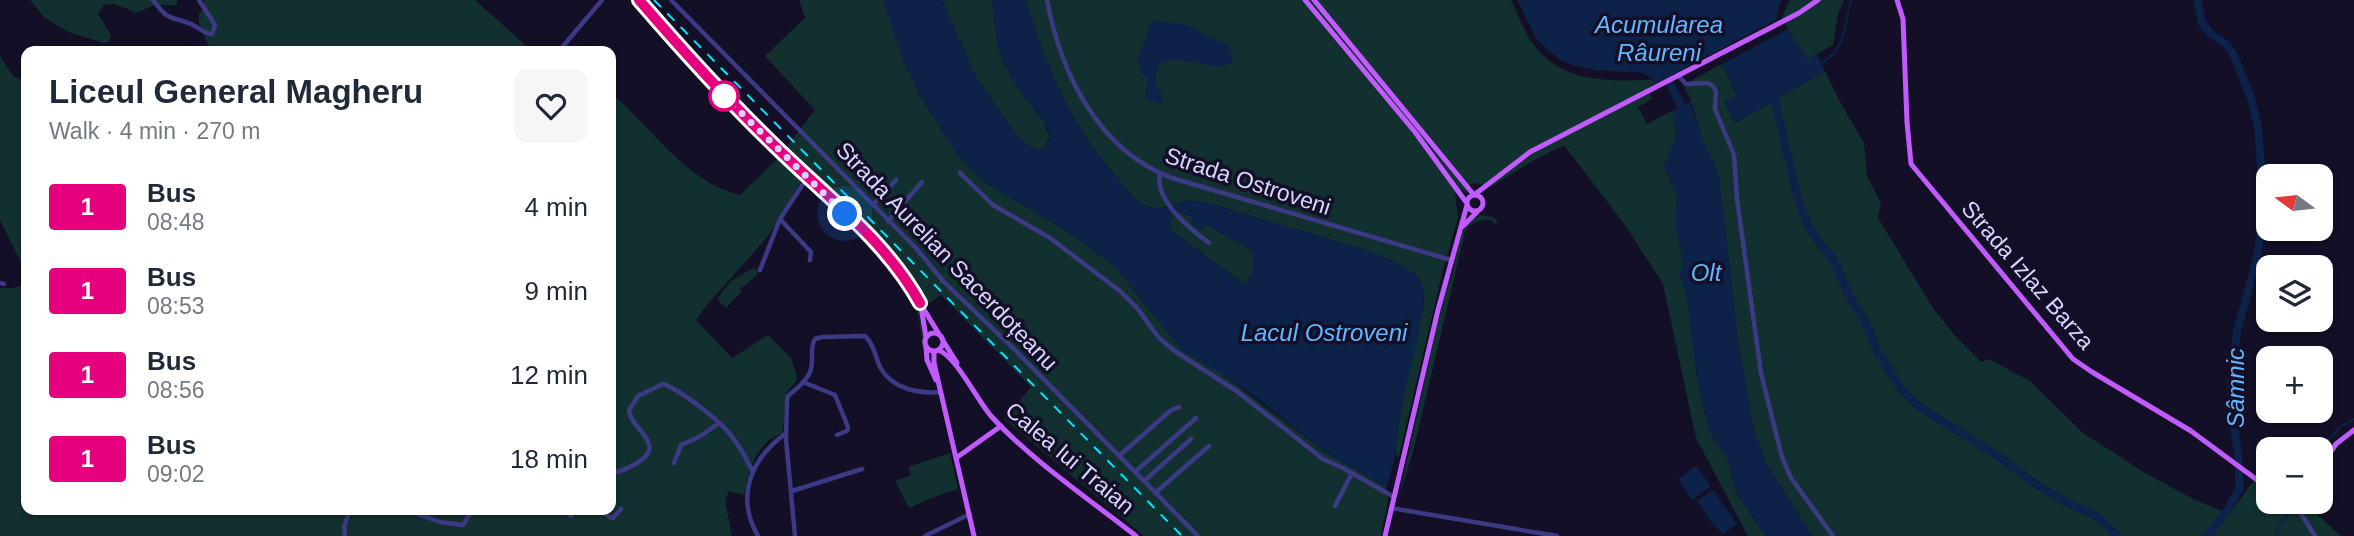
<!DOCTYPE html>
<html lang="en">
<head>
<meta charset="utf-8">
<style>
  :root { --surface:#fff; --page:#f6f6f7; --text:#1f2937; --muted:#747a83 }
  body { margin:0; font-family:Arial,sans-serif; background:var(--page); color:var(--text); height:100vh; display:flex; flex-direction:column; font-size:26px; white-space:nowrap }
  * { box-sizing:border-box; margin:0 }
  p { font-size:23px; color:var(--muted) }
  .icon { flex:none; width:38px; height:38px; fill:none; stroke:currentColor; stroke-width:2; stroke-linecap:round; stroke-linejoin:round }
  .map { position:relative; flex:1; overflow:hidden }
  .drawer { position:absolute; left:21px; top:46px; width:595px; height:469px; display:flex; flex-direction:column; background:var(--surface); border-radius:14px; box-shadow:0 2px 5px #0004 }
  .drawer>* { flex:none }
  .badge { padding:0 14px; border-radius:5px; font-size:24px; line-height:46px }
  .needle { width:46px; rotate:285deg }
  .buttons { position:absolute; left:2256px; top:164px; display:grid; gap:14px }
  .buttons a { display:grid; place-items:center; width:77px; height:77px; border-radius:14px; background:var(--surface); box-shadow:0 2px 5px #0004; font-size:35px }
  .you { position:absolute; width:35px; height:35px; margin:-18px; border:5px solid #fff; border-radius:50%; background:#1a73e8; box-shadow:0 0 0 10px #1a73e833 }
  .map>.badge { position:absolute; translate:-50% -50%; box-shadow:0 0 0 4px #fff }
  .round { display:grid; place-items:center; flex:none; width:74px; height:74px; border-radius:14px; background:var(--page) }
  .summary { display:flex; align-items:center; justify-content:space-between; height:119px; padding:0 28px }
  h1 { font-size:33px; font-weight:800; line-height:52px }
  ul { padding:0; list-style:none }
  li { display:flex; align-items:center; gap:21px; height:84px; padding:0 28px }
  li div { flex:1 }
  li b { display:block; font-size:26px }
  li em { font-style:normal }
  li .badge { min-width:77px; font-weight:700; text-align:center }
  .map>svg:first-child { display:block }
</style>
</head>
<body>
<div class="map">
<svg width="2354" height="536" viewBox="0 0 2354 536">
  <rect width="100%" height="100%" fill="#130f26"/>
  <path fill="#12302f" d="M30,0H177V5H154L134,14L133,11L114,4L104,5L98,14L111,35L109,41L104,43L68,32L45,18Z
    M204,0H475L532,51H211L199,23V13L202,10Z
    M799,0H884L900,52L921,98L960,158L983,181L1065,230L1115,266L1157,320L1222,374L1325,452L1386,487L1388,500L1381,536H1144L1004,419L1031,387L941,295L918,311C923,328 923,345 927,362C921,347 922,330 918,315C906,270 836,213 802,180L769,235L706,306L696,320L732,358L768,335L791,358L797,376L796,382L786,393L783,432C777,436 769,439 764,445C752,457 747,479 744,495L729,491L725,500L732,536H0V288H13L26,284V509H611V93C652,127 685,182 740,195L778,158L815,110L765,56L805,18Z
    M942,0H992L998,45L1004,63L1024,97L1044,121L1049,137L1045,148L1038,150L1030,147L1017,136L974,74Z
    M1026,0H1511C1518,14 1524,31 1533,44C1563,84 1609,81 1653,80L1655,84L1647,88L1652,99L1638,107L1647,124L1672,111C1680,135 1675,145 1664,166L1677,196L1676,224L1683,262L1680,274L1687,296L1697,377L1708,429L1727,457L1737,494L1765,536H1748L1696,438L1663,284L1625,225L1564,145L1536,159L1492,186L1473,183L1465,188L1467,191L1465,193L1462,190L1455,195L1458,218L1442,274L1399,456L1396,455C1396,404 1416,354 1424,303L1423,286L1416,275L1394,261L1372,252L1211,204C1202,202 1194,200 1184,201C1172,204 1161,211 1148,207C1136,202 1128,190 1120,181C1071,126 1047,70 1026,0Z
    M1790,0H1844L1838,14L1833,45L1807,60L1793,39L1782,17Z
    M0,56L13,76L26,82V273L0,220Z
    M1722,64L1737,96L1724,102L1735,123L1825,71L1839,100L1864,143L1867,176L1881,203L1878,218L1933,308L1956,337L1981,362L1989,359L2030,381L2083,433L2147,474L2195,500L2229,514L2266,464L2268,467V502H2303L2341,536H1812L1767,465L1754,432L1702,138L1692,104L1690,102L1691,100L1683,85Z
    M1178,211L1190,216L1194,224H1205L1251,250C1257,261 1255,279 1243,283L1240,281L1173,232L1169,224L1173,214Z
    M1482,215L1495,218L1498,222L1495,224L1491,220C1480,219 1471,222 1465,232L1414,448L1399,497L1436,330L1447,287L1452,276L1461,234L1472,219Z
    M753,268L759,271L754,278L740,289L742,291L726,308L717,299L731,281Z
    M950,453L958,489L934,497L909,508L895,481L911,475L908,467Z"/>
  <path fill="#0c2248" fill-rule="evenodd" d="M884,0H942L974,74L1017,136L1030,147L1038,150L1045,148C1058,128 1035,111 1024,97C1017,87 1010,75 1005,64C995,45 995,21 992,0H1026C1047,70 1071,126 1120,181C1128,190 1136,202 1148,207C1161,211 1172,204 1184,201C1194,200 1202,202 1211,204L1372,252L1394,261L1416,275L1423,286L1424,303C1418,340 1408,375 1401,412C1396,438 1397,462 1386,487L1325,452L1257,398L1222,374L1181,350L1115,266L1065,230L983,181L960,158L921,98L900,52ZM1178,211L1190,216L1193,226L1201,230L1205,224L1251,250C1257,261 1255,279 1243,283L1239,281L1173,232L1169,224L1173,214Z
    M1517,0H1782L1779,5L1776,20L1655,84L1644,73L1587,70L1573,67L1557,58L1536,39Z
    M1151,21C1164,22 1177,23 1190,26C1195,27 1199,32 1204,35C1219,42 1236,42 1231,63C1213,75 1153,40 1156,81C1156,88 1162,94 1163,102L1162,104L1149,101L1145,94L1148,79L1141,73L1138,58L1147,36V27Z
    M1788,29L1807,59L1817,54L1825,71L1735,123L1724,102L1737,95L1722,64Z
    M1690,102L1702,138L1719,174L1739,346L1754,432L1767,465L1812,536H1765L1737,494L1732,481L1727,457L1708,429L1697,377L1687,296L1680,274L1683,262L1676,224L1677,196L1664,166L1677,134L1672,111Z
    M1696,466L1711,486L1692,500L1678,479Z
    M1713,490L1737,524L1723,534L1712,523L1697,501Z"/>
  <path fill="#130f26" d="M1513,0H1517L1536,39L1545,49L1565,63L1603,72L1644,73L1653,80H1648L1643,77L1586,74L1564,66L1543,52L1534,41Z"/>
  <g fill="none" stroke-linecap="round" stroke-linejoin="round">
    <path stroke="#0c2248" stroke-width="2" d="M1822,63C1846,49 1844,25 1851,0
      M2320,450L2339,428L2354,419
      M2296,503L2297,502
      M2276,536L2278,526L2292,510"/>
    <path stroke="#0c2248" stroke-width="8" d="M2197,0L2202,23L2210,33L2227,45L2233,54L2250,95L2258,126L2262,182L2261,228L2257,258L2237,332L2231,383V408L2238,451L2240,488L2228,509L2208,536
      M1666,75L1685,113
      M1775,100L1797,196L1807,224L1820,244L1833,259L1850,297L1866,323L1877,351L1901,389L1917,405L2002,459L2040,487L2071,505L2095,515L2118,536"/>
    <path stroke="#3d3a85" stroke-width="4.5" d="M153,0C170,23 169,15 191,24C200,28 204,34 212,34L215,25L199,0
      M671,0L916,248L943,281L1017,352L1198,536
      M1047,0C1061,74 1098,150 1172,178L1451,260
      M559,51L602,0
      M1678,75L1686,84L1708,83L1714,87L1716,92L1715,109L1734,155L1737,199L1761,373L1782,457L1791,478L1833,536
      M960,173L993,205L1050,238L1120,291L1137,308L1159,338L1176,352L1238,392L1323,459L1343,468L1394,497
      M1160,174C1154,200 1190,229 1209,243
      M873,205L896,180
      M780,219L811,252L810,260
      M888,221L922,182
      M760,270L780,219L807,178
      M0,283L4,284
      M803,382L835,395L848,427L847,431L837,435
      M1119,456L1170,411L1179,407
      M674,463L681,445L699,437L719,423
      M611,472C620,473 630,467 637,463C669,444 630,430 629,410L638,396L663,384C681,390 722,422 733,438C741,448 747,460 753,472
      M1135,472L1196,418
      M1144,481L1191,439
      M792,491L862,469
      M1155,493L1209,446
      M1335,506L1352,473
      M1391,508L1557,536
      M367,509L412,512L440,522L463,525L473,509
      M565,509L571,516
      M599,509L611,518L614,517L621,509
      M2298,509L2315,536
      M345,536L344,527L350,509
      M758,536C735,496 751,459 786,433
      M795,536L786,439L787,401L788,396C797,388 808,380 811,369C814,358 809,349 815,339L822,337L865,336C874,344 875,356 880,367C892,389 918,394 941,392
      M925,536L970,514"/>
    <path stroke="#c25bff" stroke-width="5" d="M639,0L697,68L896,264L939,334
      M1305,0L1415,132L1466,202
      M1314,0L1474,195L1530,152L1799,13L1818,0
      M1897,0L1903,19L1907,122L1911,164L2073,359L2092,372L2191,431L2268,488
      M1467 203a8 8 0 1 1 16 0a8 8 0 1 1-16 0Z
      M1462,227L1477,212
      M921,307L926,337
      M925 342a9 9 0 1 1 18 0a9 9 0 1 1-18 0Z
      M942,339L957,363
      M926,347L927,360L936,380
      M938,350C956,356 977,400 991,416C1031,460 1089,499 1136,536
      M934,351V363L974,536
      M956,458L1001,426
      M2320,468L2336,444L2354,430
      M2288,502L2300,509L2308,502
      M1385,536L1438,310L1467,205"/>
    <path stroke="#00e5ff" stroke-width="2" stroke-dasharray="10 9" stroke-linecap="butt" d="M654,0L1182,536"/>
  </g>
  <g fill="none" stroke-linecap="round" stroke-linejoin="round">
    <defs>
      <path id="line" d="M639,0C683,51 728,101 777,148C827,197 886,241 920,303"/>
    </defs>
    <use href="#line" stroke="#fff" stroke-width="16"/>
    <use href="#line" stroke="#e6007e" stroke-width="10"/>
    <path stroke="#d9d4ff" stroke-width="7" stroke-dasharray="0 12.6" d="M724,96L845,214"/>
  </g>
  <circle fill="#fff" stroke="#e6007e" stroke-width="3.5" cx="724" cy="96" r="14"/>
  <g text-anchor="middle" stroke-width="7" stroke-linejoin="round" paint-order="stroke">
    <g font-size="23" fill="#d9d4ff" stroke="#130f26">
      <text transform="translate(1248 181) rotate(18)" y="8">Strada Ostroveni</text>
      <text transform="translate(947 256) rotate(46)" y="8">Strada Aurelian Sacerdoțeanu</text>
      <text transform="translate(2028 275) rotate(49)" y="8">Strada Izlaz Barza</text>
      <text transform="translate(1070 458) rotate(40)" y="8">Calea lui Traian</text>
    </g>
    <g font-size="24" font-style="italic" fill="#62b6ff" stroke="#130f26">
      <text x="1659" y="33">Acumularea<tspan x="1659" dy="28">Râureni</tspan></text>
      <text x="1706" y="281">Olt</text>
      <text x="1324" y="341">Lacul Ostroveni</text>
      <text transform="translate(2236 388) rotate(-90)" y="8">Sâmnic</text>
    </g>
  </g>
</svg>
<div class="buttons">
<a><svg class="needle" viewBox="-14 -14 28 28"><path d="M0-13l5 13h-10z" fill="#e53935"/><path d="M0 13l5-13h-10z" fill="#747a83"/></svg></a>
<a><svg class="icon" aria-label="layers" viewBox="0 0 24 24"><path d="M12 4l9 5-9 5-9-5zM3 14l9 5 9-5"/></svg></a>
<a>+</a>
<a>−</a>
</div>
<div class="you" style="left:845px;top:214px"></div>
<section class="drawer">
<div class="summary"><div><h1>Liceul General Magheru</h1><p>Walk · 4 min · 270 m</p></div><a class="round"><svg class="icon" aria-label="heart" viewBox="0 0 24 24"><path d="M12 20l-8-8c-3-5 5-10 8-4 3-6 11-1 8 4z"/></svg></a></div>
<ul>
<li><span class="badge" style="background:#e6007e;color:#fff">1</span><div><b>Bus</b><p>08:48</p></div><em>4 min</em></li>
<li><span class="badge" style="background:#e6007e;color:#fff">1</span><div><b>Bus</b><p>08:53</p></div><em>9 min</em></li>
<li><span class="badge" style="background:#e6007e;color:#fff">1</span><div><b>Bus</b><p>08:56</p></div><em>12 min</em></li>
<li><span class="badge" style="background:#e6007e;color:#fff">1</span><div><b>Bus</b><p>09:02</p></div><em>18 min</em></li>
</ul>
</section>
</div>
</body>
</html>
